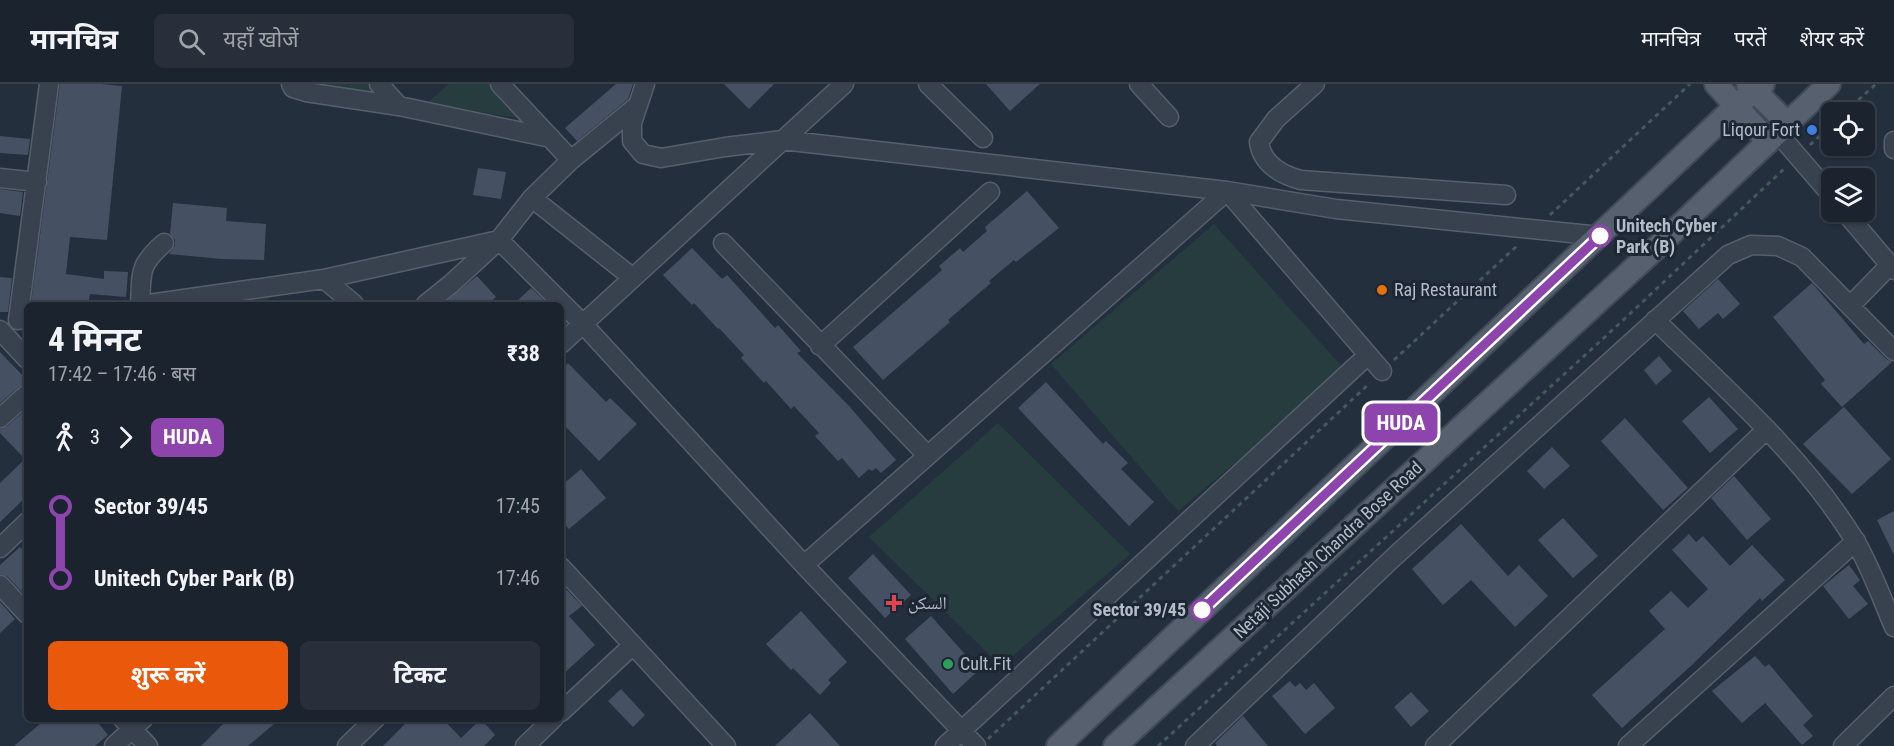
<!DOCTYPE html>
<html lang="hi">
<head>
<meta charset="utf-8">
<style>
  :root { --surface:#1b232e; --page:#282f3a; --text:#f1f3f6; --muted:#a0a4aa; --line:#39404a; --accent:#ea580c }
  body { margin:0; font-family:"Roboto Condensed","Noto Naskh Arabic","Noto Sans Devanagari",sans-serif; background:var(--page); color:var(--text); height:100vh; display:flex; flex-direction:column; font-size:22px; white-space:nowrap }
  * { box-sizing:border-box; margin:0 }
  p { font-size:20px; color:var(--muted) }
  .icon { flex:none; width:33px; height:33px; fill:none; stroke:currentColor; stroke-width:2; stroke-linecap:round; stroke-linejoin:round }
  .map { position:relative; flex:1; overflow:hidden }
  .drawer { position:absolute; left:24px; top:218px; width:540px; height:420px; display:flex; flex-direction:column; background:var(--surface); border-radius:9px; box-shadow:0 2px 4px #0004,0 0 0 2px var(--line) }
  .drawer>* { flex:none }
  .badge { padding:0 12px; border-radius:9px; font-size:21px; line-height:39px }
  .tools { position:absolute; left:1821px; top:18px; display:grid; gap:12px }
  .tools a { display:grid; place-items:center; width:54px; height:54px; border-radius:9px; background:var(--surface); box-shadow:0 2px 4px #0004,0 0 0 2px var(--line); font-size:30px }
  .map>.badge { position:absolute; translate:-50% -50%; box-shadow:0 0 0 3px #fff }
  .legs { display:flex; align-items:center; gap:9px; height:66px; padding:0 24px; font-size:20px }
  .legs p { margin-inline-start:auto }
  .summary { display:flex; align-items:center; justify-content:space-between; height:102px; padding:0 24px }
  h1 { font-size:33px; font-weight:700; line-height:45px }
  .cta { display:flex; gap:12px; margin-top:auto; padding:12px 24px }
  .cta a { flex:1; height:69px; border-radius:9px; background:var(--accent); color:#fff; font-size:24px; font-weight:700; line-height:69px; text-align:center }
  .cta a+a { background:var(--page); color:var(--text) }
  ul { padding:0 24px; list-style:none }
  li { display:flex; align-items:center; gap:21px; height:72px; font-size:22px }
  li i { display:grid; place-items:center; width:9px; height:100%; margin:0 8px; background:currentColor }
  li i::after { content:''; width:15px; height:15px; margin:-8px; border:4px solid; border-radius:50%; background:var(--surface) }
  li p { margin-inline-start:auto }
  li:first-child i { background:linear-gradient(#0000 50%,currentColor 0) }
  li:last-child i { background:linear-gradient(currentColor 50%,#0000 0) }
  header { display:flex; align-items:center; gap:36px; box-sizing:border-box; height:84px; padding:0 30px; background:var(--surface); border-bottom:2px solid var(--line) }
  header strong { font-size:28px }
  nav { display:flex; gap:33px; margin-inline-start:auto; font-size:21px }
  .search { width:420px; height:54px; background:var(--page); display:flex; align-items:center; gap:15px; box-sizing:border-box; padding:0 21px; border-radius:9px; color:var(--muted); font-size:22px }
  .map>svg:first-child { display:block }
</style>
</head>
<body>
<header>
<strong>मानचित्र</strong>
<div class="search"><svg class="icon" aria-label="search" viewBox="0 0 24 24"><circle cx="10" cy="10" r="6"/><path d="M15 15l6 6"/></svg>यहाँ खोजें</div>
<nav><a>मानचित्र</a><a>परतें</a><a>शेयर करें</a></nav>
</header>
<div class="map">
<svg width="1894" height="662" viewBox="0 0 1894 662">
  <rect width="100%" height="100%" fill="#242f3e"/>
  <path fill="#263c3f" d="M319,0H376L387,11Z
    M449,0H495L530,36L426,20Z
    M1214,140L1345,286L1178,427L1051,280Z
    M272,211L262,220H168Z
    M998,339L1130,470L1001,582L869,453Z"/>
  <path fill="#455162" d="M60,0H101L122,2L107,156L70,153L66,190L104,195V187L128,188L126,213L90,210L88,220L61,217V220H31Z
    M616,0H633L628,15L577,57L565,44Z
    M724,0H774L749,25Z
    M986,0H1040L1010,27Z
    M0,52L30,55L28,71L0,69Z
    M478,84L506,88L501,115L473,111Z
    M0,105L23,108L20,132L0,129Z
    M1027,107L1059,144L1016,178L1014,176L989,197L991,199L948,236L950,238L883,296L853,263L942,186L939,182L960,164L963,168L987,147L985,143Z
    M173,119L227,124L226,137L266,140L264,176L222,175L169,170L175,162V156L170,150Z
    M692,164L722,195L727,191L775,244L778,241L801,267L797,269L849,322L896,376L881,389L876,384L872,387L869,385L859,394L842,374L838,377L815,352L819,349L794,322L791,325L766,297L764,299L741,274L744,271L719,244L718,245L694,219L692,221L663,191Z
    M477,192L496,213L488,220H443Z
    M0,193L12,194L8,228H0Z
    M1718,195L1740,220L1723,235L1718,229L1699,245L1683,227Z
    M1812,199L1864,260L1868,257L1886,275L1892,278L1842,323L1821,300L1825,296L1773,233Z
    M531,204L548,220H514Z
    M0,268L27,296V299L20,302L0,319Z
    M1659,272L1672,287L1656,301L1644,286Z
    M568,279L606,318L610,314L637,340L599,377L561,338V286Z
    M1046,298L1103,360L1106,357L1128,379L1121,385L1154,418L1129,442L1018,324Z
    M1709,313L1738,345L1710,369L1682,337Z
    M1844,323L1891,375L1852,410L1803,360Z
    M27,325V412L0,438V399L25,375L0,349V345L7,342Z
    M1625,334L1688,404L1663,426L1601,357Z
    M1552,363L1570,382L1544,405L1527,387Z
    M581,385L606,414L569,445L561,436V402Z
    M1734,392L1771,435L1747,456L1711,414Z
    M1894,427V471L1877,436Z
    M1563,434L1598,472L1573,494L1538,456Z
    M1461,440L1508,492L1519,481L1548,512L1515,543L1471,496L1443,521L1412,485Z
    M1689,450L1696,458L1703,452L1730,482L1752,461L1785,496L1762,517L1760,514L1693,580L1622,644L1592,611L1665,545L1649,527L1671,507L1688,524L1708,505L1672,466Z
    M20,463L27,471V503L22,508L8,493L0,490V481Z
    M873,470L911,511L885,534L848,494Z
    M1849,481L1860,496L1853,502L1868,520L1849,535L1823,502Z
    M561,500L582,522L569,532L595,561L561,592Z
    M0,518L15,535L0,549Z
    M801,527L847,578L828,596L831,599L820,611L793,584L791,586L766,560Z
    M931,532L979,586L953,610L905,555Z
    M1755,572L1765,583L1769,580L1813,632L1803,641L1813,652L1802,661L1765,619L1742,639L1712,607Z
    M1290,597L1295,603L1300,599L1306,606L1314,599L1335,624L1305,650L1272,612Z
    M621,605L645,631L633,643L608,617Z
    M1411,608L1429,627L1411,643L1394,623Z
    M810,629L840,662H775Z
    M1243,632L1268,662H1217L1215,659Z
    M47,634H94L108,651L95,662H14Z
    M229,634H281L248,662H201Z
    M411,634H442L461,654L481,635L495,651L484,662H383Z"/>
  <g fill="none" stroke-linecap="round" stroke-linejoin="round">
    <defs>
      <path id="minor" d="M291,0L293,4L306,8L399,22L551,54
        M379,0L399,22
        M500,0L571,76
        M645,0L632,39V57L643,70L661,74L725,63L782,56L1227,107L1336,125L1600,152
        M928,0L983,54
        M1139,0L1169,33
        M1315,0L1276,35L1259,58C1262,80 1282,91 1301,96L1506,111
        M1777,48L1832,112
        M1894,57V65
        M0,94L37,98
        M1227,107L1382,287
        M532,114L633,194
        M1845,128L1894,186
        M499,156L583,240L804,481L976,662
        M723,159L927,371
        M324,195L354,220
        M140,220C142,188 138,182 164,159
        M149,220L324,195L499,156
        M426,220L451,200L499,156L532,114L571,76L637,22
        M1851,221L1890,181
        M18,236L49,0
        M1655,236C1725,304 1802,371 1854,455C1870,481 1882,515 1894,543
        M0,246L27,275
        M561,260L844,0
        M820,262L990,108
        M0,334L27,310
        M0,464L27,438
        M804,481L1227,107
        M561,483L726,662
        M0,501L27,530
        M561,628L633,561
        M122,634L148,662
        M114,662L144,634
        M347,662L376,634
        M525,662L554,634
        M945,662L1368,271
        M1195,662L1395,472L1728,171L1751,161L1778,162L1802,173L1894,267
        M1435,662L1767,345
        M1628,662L1856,457
        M1843,662L1894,612"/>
      <path id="major" d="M1716,0L1768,57
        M1748,0L1787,39
        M1058,662L1736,22L1763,0
        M1115,662L1655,165L1829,0"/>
    </defs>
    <use href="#minor" stroke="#565f6c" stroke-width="21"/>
    <use href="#major" stroke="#414a57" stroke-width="26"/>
    <path stroke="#44595c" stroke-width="3" stroke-dasharray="4.5 4.5" stroke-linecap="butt" d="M1845,28L1876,0
      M1810,61L1832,41
      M1550,131L1690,0
      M1394,276L1519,160
      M988,655L1370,299
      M1158,662L1619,240L1785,84"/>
    <use href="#minor" stroke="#38414e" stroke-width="18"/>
    <use href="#major" stroke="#56606e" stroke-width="22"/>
  </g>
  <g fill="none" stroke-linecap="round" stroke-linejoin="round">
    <defs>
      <path id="line-1" d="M1202,526L1600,152"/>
    </defs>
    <use href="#line-1" stroke="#fff" stroke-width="14"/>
    <use href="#line-1" stroke="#8e44ad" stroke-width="9"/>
  </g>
  <circle fill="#3f7fe0" stroke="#1d2633" stroke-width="2" cx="1812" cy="46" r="6"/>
  <g fill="#fff" stroke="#8e44ad" stroke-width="3">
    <circle cx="1600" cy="152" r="10"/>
    <circle cx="1202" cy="526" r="10"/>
  </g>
  <circle fill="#e8710a" stroke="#1d2633" stroke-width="2" cx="1382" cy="206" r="6"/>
  <path fill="#e0444e" stroke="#1d2633" stroke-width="2" d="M891 510h6v6h6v6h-6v6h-6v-6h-6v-6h6z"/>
  <circle fill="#2e9e5b" stroke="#1d2633" stroke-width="2" cx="948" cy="580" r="6"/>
  <g text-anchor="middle" stroke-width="6" stroke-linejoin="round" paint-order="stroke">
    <g font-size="18" fill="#b4bcc9" stroke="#1d2633" text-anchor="start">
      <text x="1800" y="52" text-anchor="end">Liqour Fort</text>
      <text x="1394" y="212">Raj Restaurant</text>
      <text x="908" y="525">السكن</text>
      <text x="960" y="586">Cult.Fit</text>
    </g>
    <g font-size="18" font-weight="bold" fill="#b4bcc9" stroke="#1d2633" text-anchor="start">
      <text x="1616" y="148">Unitech Cyber<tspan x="1616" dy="21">Park (B)</tspan></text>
      <text x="1186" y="532" text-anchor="end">Sector 39/45</text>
    </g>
    <g font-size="18" fill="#b4bcc9" stroke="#1d2633">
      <text transform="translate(1328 466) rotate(-43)" y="6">Netaji Subhash Chandra Bose Road</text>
    </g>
  </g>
</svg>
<div class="tools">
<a><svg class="icon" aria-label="locate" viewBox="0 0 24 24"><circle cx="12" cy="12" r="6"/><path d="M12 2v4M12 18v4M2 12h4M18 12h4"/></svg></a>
<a><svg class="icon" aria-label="layers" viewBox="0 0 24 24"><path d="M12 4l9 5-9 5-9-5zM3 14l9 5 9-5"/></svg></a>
</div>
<b class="badge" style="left:1401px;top:339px;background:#8e44ad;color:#fff">HUDA</b>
<section class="drawer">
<div class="summary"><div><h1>4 मिनट</h1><p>17:42 – 17:46 · बस</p></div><b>₹38</b></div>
<div class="legs"><svg class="icon" aria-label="walk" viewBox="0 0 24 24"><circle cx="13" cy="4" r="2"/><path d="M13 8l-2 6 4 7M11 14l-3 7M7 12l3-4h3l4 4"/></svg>3<svg class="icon" aria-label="forward" viewBox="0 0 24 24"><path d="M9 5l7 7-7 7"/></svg><b class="badge" style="background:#8e44ad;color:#fff">HUDA</b></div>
<ul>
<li><i style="color:#8e44ad"></i><b>Sector 39/45</b><p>17:45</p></li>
<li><i style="color:#8e44ad"></i><b>Unitech Cyber Park (B)</b><p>17:46</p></li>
</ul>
<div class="cta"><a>शुरू करें</a><a>टिकट</a></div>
</section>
</div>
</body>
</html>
